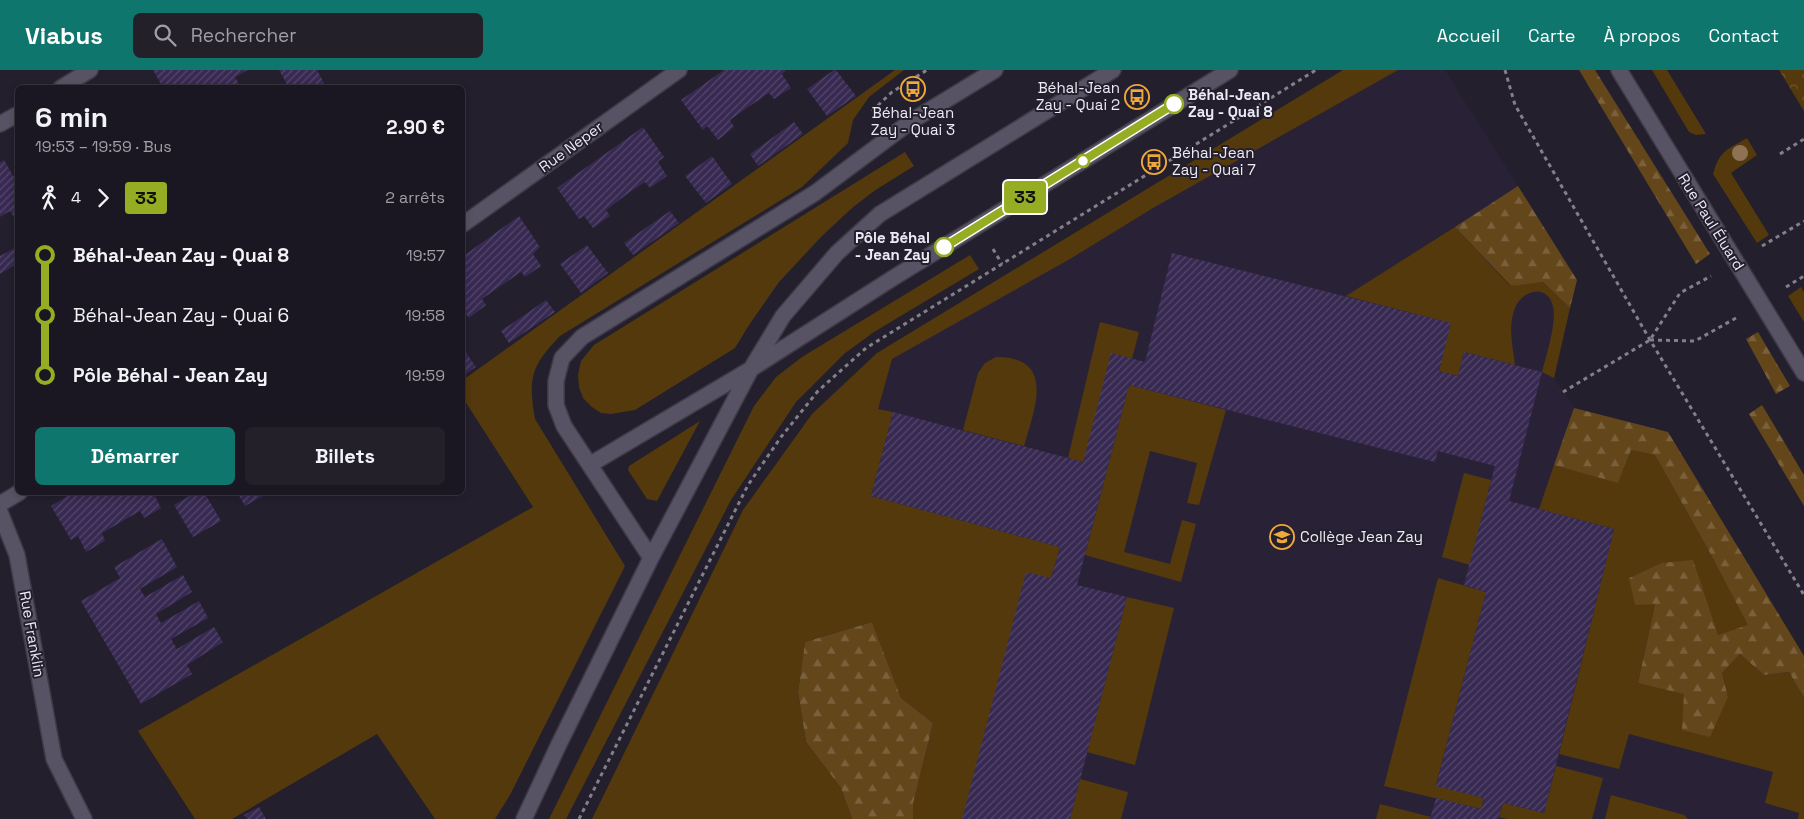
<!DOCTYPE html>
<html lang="fr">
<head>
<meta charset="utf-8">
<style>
  :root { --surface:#1a1722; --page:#23202a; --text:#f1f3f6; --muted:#9f9fa5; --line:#383640; --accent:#0f766e }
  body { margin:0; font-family:"Space Grotesk",sans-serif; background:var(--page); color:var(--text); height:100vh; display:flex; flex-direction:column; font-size:19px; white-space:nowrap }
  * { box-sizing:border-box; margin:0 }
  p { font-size:16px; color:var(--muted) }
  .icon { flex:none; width:28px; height:28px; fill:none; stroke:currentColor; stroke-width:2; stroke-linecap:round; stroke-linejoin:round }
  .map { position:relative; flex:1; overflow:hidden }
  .panel { position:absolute; left:15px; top:15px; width:450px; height:410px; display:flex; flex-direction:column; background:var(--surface); border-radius:8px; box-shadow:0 2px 8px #0003,0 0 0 1px var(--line) }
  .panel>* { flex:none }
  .badge { padding:0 10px; border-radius:4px; font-size:18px; line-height:32px }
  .map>.badge { position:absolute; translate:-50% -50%; box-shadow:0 0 0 2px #fff }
  .legs { display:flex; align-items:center; gap:8px; height:55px; padding:0 20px; font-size:16px }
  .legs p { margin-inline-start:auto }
  .head { display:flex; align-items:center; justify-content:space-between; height:85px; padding:0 20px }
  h1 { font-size:28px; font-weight:700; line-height:38px }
  .cta { display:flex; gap:10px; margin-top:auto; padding:10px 20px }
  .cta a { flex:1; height:58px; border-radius:8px; background:var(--accent); color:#fff; font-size:20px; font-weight:700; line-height:58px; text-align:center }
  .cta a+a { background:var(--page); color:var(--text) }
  ul { padding:0 20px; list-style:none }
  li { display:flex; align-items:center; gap:18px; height:60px; font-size:19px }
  li i { display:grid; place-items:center; width:8px; height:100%; margin:0 6px; background:currentColor }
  li i::after { content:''; width:12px; height:12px; margin:-6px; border:4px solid; border-radius:50%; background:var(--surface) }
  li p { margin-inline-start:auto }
  li:first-child i { background:linear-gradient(#0000 50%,currentColor 0) }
  li:last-child i { background:linear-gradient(currentColor 50%,#0000 0) }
  header { display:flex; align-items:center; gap:30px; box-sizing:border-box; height:70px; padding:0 25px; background:var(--accent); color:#fff }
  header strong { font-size:24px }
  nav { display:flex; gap:28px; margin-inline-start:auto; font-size:18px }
  .search { width:350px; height:45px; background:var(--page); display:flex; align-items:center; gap:12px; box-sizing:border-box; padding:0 18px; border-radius:8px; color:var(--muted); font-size:19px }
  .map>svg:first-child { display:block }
</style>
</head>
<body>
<header>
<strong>Viabus</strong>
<div class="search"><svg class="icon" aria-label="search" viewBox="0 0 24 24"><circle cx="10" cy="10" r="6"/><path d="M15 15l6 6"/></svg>Rechercher</div>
<nav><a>Accueil</a><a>Carte</a><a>À propos</a><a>Contact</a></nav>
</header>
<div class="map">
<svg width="1804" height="749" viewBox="0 0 1804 749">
  <defs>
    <pattern id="forest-firs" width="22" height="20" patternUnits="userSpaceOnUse" patternTransform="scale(1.25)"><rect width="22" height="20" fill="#63461a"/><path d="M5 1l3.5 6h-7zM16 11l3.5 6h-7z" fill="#7a613c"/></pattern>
    <pattern id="park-crowns" width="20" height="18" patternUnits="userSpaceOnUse" patternTransform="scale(1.25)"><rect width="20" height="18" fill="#54390d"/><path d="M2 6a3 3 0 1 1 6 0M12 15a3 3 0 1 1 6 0" fill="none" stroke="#6d5631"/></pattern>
    <pattern id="building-hatch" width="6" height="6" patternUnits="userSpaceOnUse" patternTransform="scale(1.25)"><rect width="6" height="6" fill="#372951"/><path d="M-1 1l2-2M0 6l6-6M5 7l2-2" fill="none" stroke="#54486b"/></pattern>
  </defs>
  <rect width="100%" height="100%" fill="#231f2d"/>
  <path fill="#292237" d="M1370,0H1445L1577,210L1554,308L1575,338L1668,362L1804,586V749H852L805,572L882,287Z"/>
  <path fill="#54390d" d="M895,0H904L869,27L853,50L848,73L802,117L560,266C531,296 528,308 535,349L625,496L510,725L495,749H435L377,664L232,749H195L138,661L533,437L463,328V310Z
    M1343,0H1398L1153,138L1070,189L892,289L878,339L893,342L871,426L1060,477L1051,508L962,749H913V734L933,653L901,628L872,552L805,572L798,622L806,672L841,718L852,749H592L743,440L812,344L877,283Z
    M1652,0H1667L1706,64L1696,65L1689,62Z
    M1747,68L1757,85L1731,103L1769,165L1757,173L1713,104C1720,80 1727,80 1747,68Z
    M905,82L914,96L874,121L852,138L822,166L779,212L749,255L735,278L635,340L611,344L601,343L592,337L583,328L579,317L578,305L581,291L594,275Z
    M1455,157L1510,216L1543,212L1570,238L1554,308L1542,302C1546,286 1557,252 1553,237C1548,212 1520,220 1514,241C1508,258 1513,278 1515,295L1464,282L1458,306L1439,301L1450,253L1346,226Z
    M970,185L979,199L874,262L844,284L796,332L731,430L566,749H549L754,336L776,307L802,287Z
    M1801,217L1804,222V252L1788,226Z
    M1100,252L1139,262L1132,289L1083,392L1068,388Z
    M996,287C1057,287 1034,340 1024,376L963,360L978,303L985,293Z
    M1129,315L1226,340L1199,435L1187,433L1197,393L1150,381L1124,482L1170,494L1182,450L1196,454L1181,512L1085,485Z
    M700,351L657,431L647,429L628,400L629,396Z
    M1631,380L1655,385L1710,483L1749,556L1718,565L1661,493L1629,508L1655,534L1638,613L1728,627L1722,603L1740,584L1764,605L1789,602L1804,628V749H1798L1799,743L1765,733L1773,702L1629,664L1619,699L1559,684L1614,459L1539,439L1554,395L1618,412Z
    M1464,403L1491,410L1470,495L1442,487Z
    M1438,508L1486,522L1436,715L1484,728L1481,739L1384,716Z
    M1127,527L1174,538L1135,695L1087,682Z
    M1556,696L1603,708L1592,749H1507L1499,747L1503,733L1544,743Z
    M1080,709L1128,722L1121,749H1070Z
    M1611,725L1684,745L1688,749H1605Z
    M1380,734L1431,747L1430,749H1376Z"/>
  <path fill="url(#forest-firs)" d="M1579,0H1595L1710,184L1696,194Z
    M1518,116L1577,210L1570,238L1543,212L1511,216L1455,157Z
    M1758,262L1790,316L1776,324L1746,269Z
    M1762,335L1804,405V436L1749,344Z
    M1574,338L1668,362L1804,586V628L1789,602L1764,605L1740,584L1722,603L1728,627L1710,667L1682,660L1684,624L1638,613L1655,534L1635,535L1629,508L1661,493L1693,490L1718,565L1748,555L1710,483L1655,385L1631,380L1618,413L1554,395Z
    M872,552L901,628L933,653L913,734V749H852L841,718L806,672L798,622L805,572Z"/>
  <path fill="url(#park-crowns)" d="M1779,0H1804V41Z"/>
  <path fill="url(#building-hatch)" d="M153,0H248L235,7L241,18H163Z
    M279,0H317L324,13L316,18H289Z
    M724,0H786L782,4L791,18L774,29L769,23L750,36L730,50L734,57L718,70L707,56L703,60L681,30Z
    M834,0H836L856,26L827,46L807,19Z
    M794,52L803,64L758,96L750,84Z
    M643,57L664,87L658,92L667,106L650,118L645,112L626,125L606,140L610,146L593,158L584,146L579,149L557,118Z
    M712,86L732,114L706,133L685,106Z
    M4,90L18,114V145L14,147L10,141L0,147V92Z
    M670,141L679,153L633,185L624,173Z
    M519,146L540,177L533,184L541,196L525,207L521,202L482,229L486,235L469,248L462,239V187Z
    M587,175L608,203L581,223L560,194Z
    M18,176V193L0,204V186Z
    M1172,183L1451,253L1439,301L1458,306L1464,282L1542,302L1509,431L1614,459L1544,743L1503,733L1498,749H1430L1436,728L1481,739L1484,728L1436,716L1486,522L1464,515L1495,396L1438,381L1435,392L1129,315L1077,515L1127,527L1070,749H962L1026,502L1051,508L1060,477L871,426L893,342L1083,392L1111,283L1145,292Z
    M546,230L555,242L509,273L501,261Z
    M462,277L476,297L462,306Z
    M74,422H153L161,438L144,448L140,441L102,463L105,471L86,482L78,466L71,470L51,436Z
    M196,422H204L221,451L193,467L174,435Z
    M241,422H270L245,436L238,424Z
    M162,469L177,497L140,519L145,527L183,505L192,522L156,544L161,553L199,531L208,548L171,569L177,579L214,557L223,572L187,595L192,604L141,634L81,531L120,508L114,497Z
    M259,737L266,749H247L244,745Z"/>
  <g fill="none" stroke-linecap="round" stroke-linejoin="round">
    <defs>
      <path id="lane" d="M591,394L751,299L893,208L1230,0
        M651,488L564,356L556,335V311L562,288L582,267L815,123L910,52L995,0
        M524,749L559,674L651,488L751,299L783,246L837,183L880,144L1113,0"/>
      <path id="street" d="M1619,0L1804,303
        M61,18L90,0
        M0,54L18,44
        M462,155L679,0
        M0,434L20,422
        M0,442L17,485L54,689L84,749"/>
    </defs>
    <use href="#lane" stroke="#3e3a46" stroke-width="18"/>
    <use href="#street" stroke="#3e3a46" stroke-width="18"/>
    <path stroke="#83808c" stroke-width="3" stroke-dasharray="4 4" stroke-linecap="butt" d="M1505,0L1515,35L1650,270L1804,525
      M1250,21L1259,35
      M872,41L892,22L927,0
      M1780,84L1804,69
      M1762,176L1804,151
      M993,179L1002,194
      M1786,217L1804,206
      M1650,270L1695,271L1736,248
      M1563,322L1650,270L1680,223L1711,206
      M579,749L748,415L781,367L818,321L866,278L1316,0"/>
    <use href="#lane" stroke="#585364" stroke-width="15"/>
    <use href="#street" stroke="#585364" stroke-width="15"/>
  </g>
  <circle fill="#8e7254" cx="1740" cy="83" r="8"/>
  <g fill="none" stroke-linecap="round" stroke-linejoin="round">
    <defs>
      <path id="line-1" d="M944,177L1174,34"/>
    </defs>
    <use href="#line-1" stroke="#fff" stroke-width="11"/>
    <use href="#line-1" stroke="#94ad23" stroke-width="8"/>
  </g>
  <defs>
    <symbol id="bus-ring" viewBox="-11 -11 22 22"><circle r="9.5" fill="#231f2d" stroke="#eea83c" stroke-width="1.5"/><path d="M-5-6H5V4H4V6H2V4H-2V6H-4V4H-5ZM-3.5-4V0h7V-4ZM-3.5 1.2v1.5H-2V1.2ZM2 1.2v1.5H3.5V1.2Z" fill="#eea83c"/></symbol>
    <symbol id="school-ring" viewBox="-11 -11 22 22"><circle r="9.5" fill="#231f2d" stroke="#eea83c" stroke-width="1.5"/><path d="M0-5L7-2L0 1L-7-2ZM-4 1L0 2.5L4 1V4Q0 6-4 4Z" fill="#eea83c"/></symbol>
  </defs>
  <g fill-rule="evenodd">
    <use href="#bus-ring" x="899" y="5" width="28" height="28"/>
    <use href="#bus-ring" x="1123" y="13" width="28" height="28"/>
    <use href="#bus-ring" x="1140" y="78" width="28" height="28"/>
    <use href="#school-ring" x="1268" y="453" width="28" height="28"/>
  </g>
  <g fill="#fff" stroke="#94ad23" stroke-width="2.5">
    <circle cx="1174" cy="34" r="9"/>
    <circle cx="1083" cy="91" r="6"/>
    <circle cx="944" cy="177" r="9"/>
  </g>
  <g text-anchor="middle" stroke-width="4" stroke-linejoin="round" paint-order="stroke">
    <g font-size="15" fill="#edeaf5" stroke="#231f2d" text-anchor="start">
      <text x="1120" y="23" text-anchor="end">Béhal-Jean<tspan x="1120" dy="17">Zay - Quai 2</tspan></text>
      <text x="913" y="48" text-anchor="middle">Béhal-Jean<tspan x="913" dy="17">Zay - Quai 3</tspan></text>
      <text x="1172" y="88">Béhal-Jean<tspan x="1172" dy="17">Zay - Quai 7</tspan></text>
      <text x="1300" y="472">Collège Jean Zay</text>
    </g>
    <g font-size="15" font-weight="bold" fill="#edeaf5" stroke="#231f2d" text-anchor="start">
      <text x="1188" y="30">Béhal-Jean<tspan x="1188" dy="17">Zay - Quai 8</tspan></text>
      <text x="930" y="173" text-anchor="end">Pôle Béhal<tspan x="930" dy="17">- Jean Zay</tspan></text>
    </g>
    <g font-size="15" fill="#edeaf5" stroke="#231f2d">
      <text transform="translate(571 77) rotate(-36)" y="5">Rue Neper</text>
      <text transform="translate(1711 152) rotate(58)" y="5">Rue Paul Éluard</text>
      <text transform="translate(32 564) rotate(80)" y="5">Rue Franklin</text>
    </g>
  </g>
</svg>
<b class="badge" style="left:1025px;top:127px;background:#94ad23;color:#111">33</b>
<section class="panel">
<div class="head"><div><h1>6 min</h1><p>19:53 – 19:59 · Bus</p></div><b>2.90 €</b></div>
<div class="legs"><svg class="icon" aria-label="walk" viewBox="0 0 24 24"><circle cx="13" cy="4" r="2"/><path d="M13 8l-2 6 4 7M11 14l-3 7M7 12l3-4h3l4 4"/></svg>4<svg class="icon" aria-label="forward" viewBox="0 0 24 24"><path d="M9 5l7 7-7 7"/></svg><b class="badge" style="background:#94ad23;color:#111">33</b><p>2 arrêts</p></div>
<ul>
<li><i style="color:#94ad23"></i><b>Béhal-Jean Zay - Quai 8</b><p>19:57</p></li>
<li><i style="color:#94ad23"></i><span>Béhal-Jean Zay - Quai 6</span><p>19:58</p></li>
<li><i style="color:#94ad23"></i><b>Pôle Béhal - Jean Zay</b><p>19:59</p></li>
</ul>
<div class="cta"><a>Démarrer</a><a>Billets</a></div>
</section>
</div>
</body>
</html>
